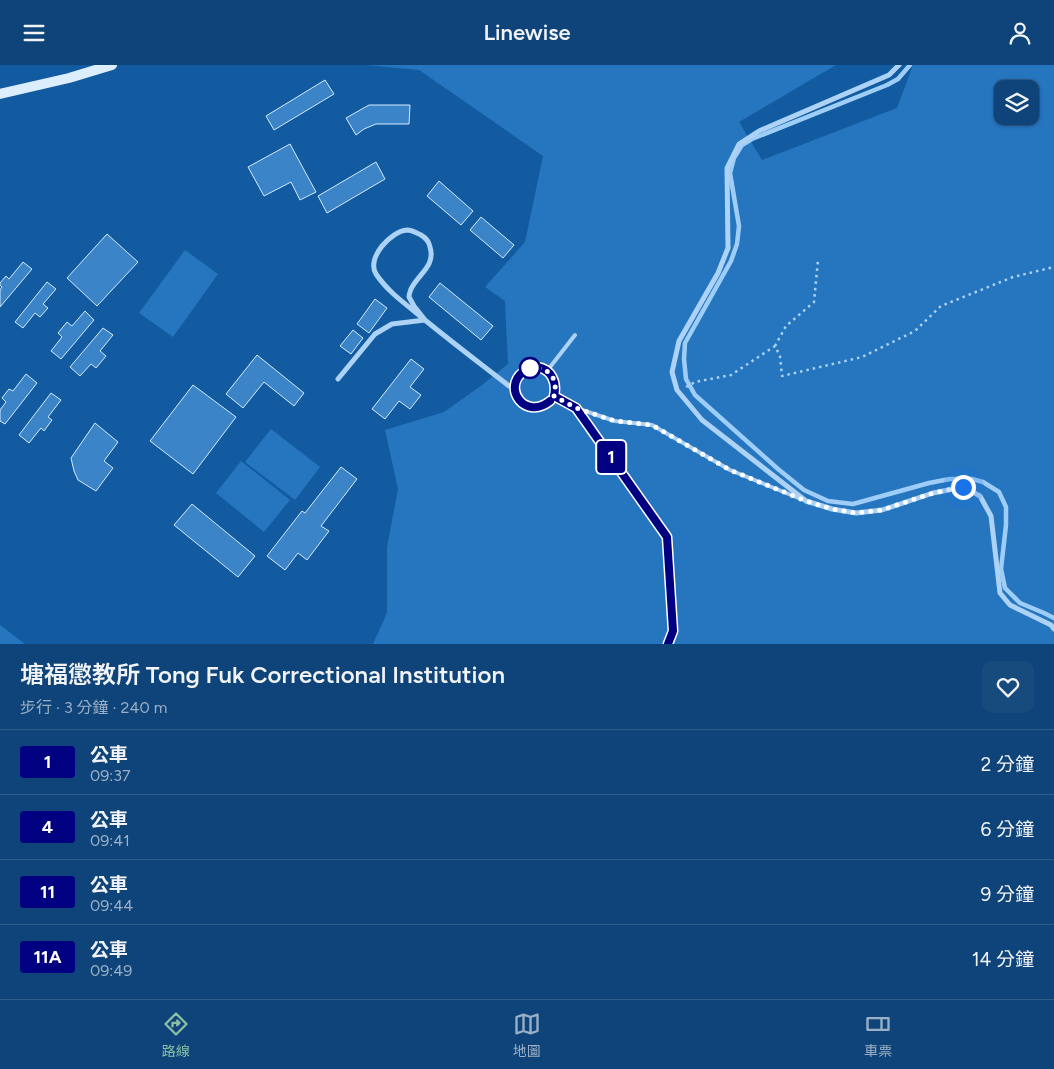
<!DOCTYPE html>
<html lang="zh-TW">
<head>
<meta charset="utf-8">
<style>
  :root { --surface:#0e4479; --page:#174b7e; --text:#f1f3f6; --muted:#9bb0c6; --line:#2e5c8a; --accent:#8abfa5 }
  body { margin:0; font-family:Figtree,"Noto Sans TC",sans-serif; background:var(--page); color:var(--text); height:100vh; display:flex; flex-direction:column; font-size:19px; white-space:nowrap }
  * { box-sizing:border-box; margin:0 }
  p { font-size:16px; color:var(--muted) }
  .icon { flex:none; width:28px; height:28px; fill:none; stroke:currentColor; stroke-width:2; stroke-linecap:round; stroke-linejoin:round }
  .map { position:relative; height:579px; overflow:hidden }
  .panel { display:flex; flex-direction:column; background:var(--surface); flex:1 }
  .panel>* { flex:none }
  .badge { padding:0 10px; border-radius:4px; font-size:18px; line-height:32px }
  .buttons { position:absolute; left:994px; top:15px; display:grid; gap:10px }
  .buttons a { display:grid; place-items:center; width:45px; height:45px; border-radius:10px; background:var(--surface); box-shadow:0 1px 4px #0004,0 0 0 1px var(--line); font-size:25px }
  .you { position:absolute; width:25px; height:25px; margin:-12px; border:4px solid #fff; border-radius:50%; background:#1a73e8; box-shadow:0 0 0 8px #1a73e833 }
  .map>.badge { position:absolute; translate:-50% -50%; box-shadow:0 0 0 2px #fff }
  .round { display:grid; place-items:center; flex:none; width:52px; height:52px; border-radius:10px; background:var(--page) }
  .summary { display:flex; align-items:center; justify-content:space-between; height:85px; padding:0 20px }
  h1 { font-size:24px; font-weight:600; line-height:38px }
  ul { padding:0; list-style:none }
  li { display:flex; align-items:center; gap:15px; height:65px; padding:0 20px; border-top:1px solid var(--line) }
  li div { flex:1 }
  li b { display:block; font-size:19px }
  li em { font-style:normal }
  li .badge { min-width:55px; font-weight:700; text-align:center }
  header { display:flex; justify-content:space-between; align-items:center; height:65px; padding:0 20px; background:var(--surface); font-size:22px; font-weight:600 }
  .dock { display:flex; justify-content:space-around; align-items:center; height:70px; border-top:1px solid var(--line); background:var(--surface); font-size:14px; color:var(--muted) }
  .dock a { display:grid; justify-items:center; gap:2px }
  .dock .active { color:var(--accent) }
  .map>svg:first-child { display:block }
</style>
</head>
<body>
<header><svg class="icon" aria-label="menu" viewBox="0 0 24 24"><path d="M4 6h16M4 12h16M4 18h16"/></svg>Linewise<svg class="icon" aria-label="person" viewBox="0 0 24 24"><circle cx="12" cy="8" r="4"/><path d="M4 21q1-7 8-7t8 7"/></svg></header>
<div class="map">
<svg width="1054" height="579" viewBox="0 0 1054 579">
  <rect width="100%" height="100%" fill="#125ba1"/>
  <path fill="#2575bf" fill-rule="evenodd" d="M365,0H836L739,57L762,95L897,43L913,0H1054V579H373L387,548V482L398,424L385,365L444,347L482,320L508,299L505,236L485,222L525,177L543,91L419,5ZM1002,24H1030V51H1002Z
    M185,185L218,209L173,272L139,248Z
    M271,364L320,402L295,435L245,397Z
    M241,396L290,435L264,467L216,428Z
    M0,560L25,579H0Z"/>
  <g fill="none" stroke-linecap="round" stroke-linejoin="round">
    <path stroke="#9ecef8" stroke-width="4.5" d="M910,0L898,14L887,20L752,74L742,80L734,93L730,108L739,161L737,179L731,196L685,278L684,294L686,314L695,330L778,404L804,425L828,436L853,439L929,418L950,414H972L983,417L999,427L1006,442V460L1001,504L1005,523L1020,538L1044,548L1054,553"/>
  </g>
  <path fill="#3c84c8" stroke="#d5eafe" d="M325,15L334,29L274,65L266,51Z
    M369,40H410L409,59H376L364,64L356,70L346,53Z
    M290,79L316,127L300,135L291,117L264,131L248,102Z
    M376,97L385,114L327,148L318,131Z
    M439,116L473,146L461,160L427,131Z
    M481,152L514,180L503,193L470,165Z
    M107,169L138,197L97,241L67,213Z
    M23,197L32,204L0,242V225L2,222L0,220V218L6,211L9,214Z
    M47,217L56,224L43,239L48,243L40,252L35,248L23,263L15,257Z
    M440,218L493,261L481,275L429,232Z
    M375,234L387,243L369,268L357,259Z
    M85,246L94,255L61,294L51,286L62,272L58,268L67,257L72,261Z
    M103,263L113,270L100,286L106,291L96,303L91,299L80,311L70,302Z
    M353,265L363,273L351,289L340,281Z
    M257,290L304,328L294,341L264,317L243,343L226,329Z
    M411,294L424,304L410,322L421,330L410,344L399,336L385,354L372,344Z
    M26,309L37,318L5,359L0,356V345L6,337L2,333L9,324L13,326Z
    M193,320L236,352L193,409L150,376Z
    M51,328L61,335L48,352L52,355L44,366L41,363L29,378L19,370Z
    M95,358L118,377L104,396L113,403L96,426L78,415L74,406L71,393Z
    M341,402L357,414L321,461L329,466L307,495L298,488L285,505L267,491L302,446L305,448Z
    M192,439L255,491L238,512L174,460Z"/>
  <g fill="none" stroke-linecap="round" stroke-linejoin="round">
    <path stroke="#acd2f5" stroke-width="2.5" stroke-dasharray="2.5 4" stroke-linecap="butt" d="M775,281L786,261L814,237L818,195
      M686,322L695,317L731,310L775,281L780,291L782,311L862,292L915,266L941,241L1013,212L1054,202"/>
    <path stroke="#acd2f5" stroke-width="4" d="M547,306L575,270
      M576,343L615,356L652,360L730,405L801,434"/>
    <path stroke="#acd2f5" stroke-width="5" d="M899,0L889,10L759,66L739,79L727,103L728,183L718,208L679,276L672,307L677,325L702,355L806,436L832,444L856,448L882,445L933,428L963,422L980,431L991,451L1000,528L1010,540L1051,560L1054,564
      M425,255L414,241L409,232C409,229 410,227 411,224C418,209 436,201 430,182C429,176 426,173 421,170C417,168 412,165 407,165C391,166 366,193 376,209C386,224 400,235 414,246C445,272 477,296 509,321H515
      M515 323a20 20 0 1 1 40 0a20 20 0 1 1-40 0Z
      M338,314L375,269L392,259L425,255
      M554,331L576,343L667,472L673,566L668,579"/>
    <path stroke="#dcedfd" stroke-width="10" d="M0,29L69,13L112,0"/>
  </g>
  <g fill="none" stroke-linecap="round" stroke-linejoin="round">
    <defs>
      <path id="line" d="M550,336C525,356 502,323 523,307C527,304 531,302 537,302C552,304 557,318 554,331L576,343L667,472L673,566L668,579"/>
    </defs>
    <use href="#line" stroke="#fff" stroke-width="11"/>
    <use href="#line" stroke="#000080" stroke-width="8"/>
    <path stroke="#fff" stroke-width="5" stroke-dasharray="0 9" d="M530,303C548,301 559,313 554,331L576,343L615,356L652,360L730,405L806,436L832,444L856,448L882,445L933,428L963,422"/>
  </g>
  <circle fill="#fff" stroke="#000080" stroke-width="2.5" cx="530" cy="303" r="10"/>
</svg>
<div class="buttons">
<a><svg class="icon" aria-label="layers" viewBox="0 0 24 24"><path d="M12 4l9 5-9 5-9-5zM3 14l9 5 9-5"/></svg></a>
</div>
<div class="you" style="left:963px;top:422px"></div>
<b class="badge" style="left:611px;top:392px;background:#000080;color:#fff">1</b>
</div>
<section class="panel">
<div class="summary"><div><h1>塘福懲教所 Tong Fuk Correctional Institution</h1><p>步行 · 3 分鐘 · 240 m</p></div><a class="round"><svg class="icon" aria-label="heart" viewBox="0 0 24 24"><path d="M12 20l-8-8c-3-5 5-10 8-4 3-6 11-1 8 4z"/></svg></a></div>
<ul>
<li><span class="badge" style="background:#000080;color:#fff">1</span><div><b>公車</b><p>09:37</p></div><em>2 分鐘</em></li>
<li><span class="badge" style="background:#000080;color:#fff">4</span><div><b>公車</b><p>09:41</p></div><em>6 分鐘</em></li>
<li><span class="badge" style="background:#000080;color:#fff">11</span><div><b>公車</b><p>09:44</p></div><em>9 分鐘</em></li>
<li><span class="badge" style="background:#000080;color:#fff">11A</span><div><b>公車</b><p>09:49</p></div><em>14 分鐘</em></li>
</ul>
</section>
<nav class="dock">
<a class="active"><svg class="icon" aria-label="directions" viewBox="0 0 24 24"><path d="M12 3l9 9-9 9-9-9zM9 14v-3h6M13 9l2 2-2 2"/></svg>路線</a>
<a><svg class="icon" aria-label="map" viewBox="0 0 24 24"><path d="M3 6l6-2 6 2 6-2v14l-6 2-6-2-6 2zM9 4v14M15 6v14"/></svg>地圖</a>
<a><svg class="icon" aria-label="tickets" viewBox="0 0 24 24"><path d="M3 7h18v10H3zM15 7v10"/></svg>車票</a>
</nav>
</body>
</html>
